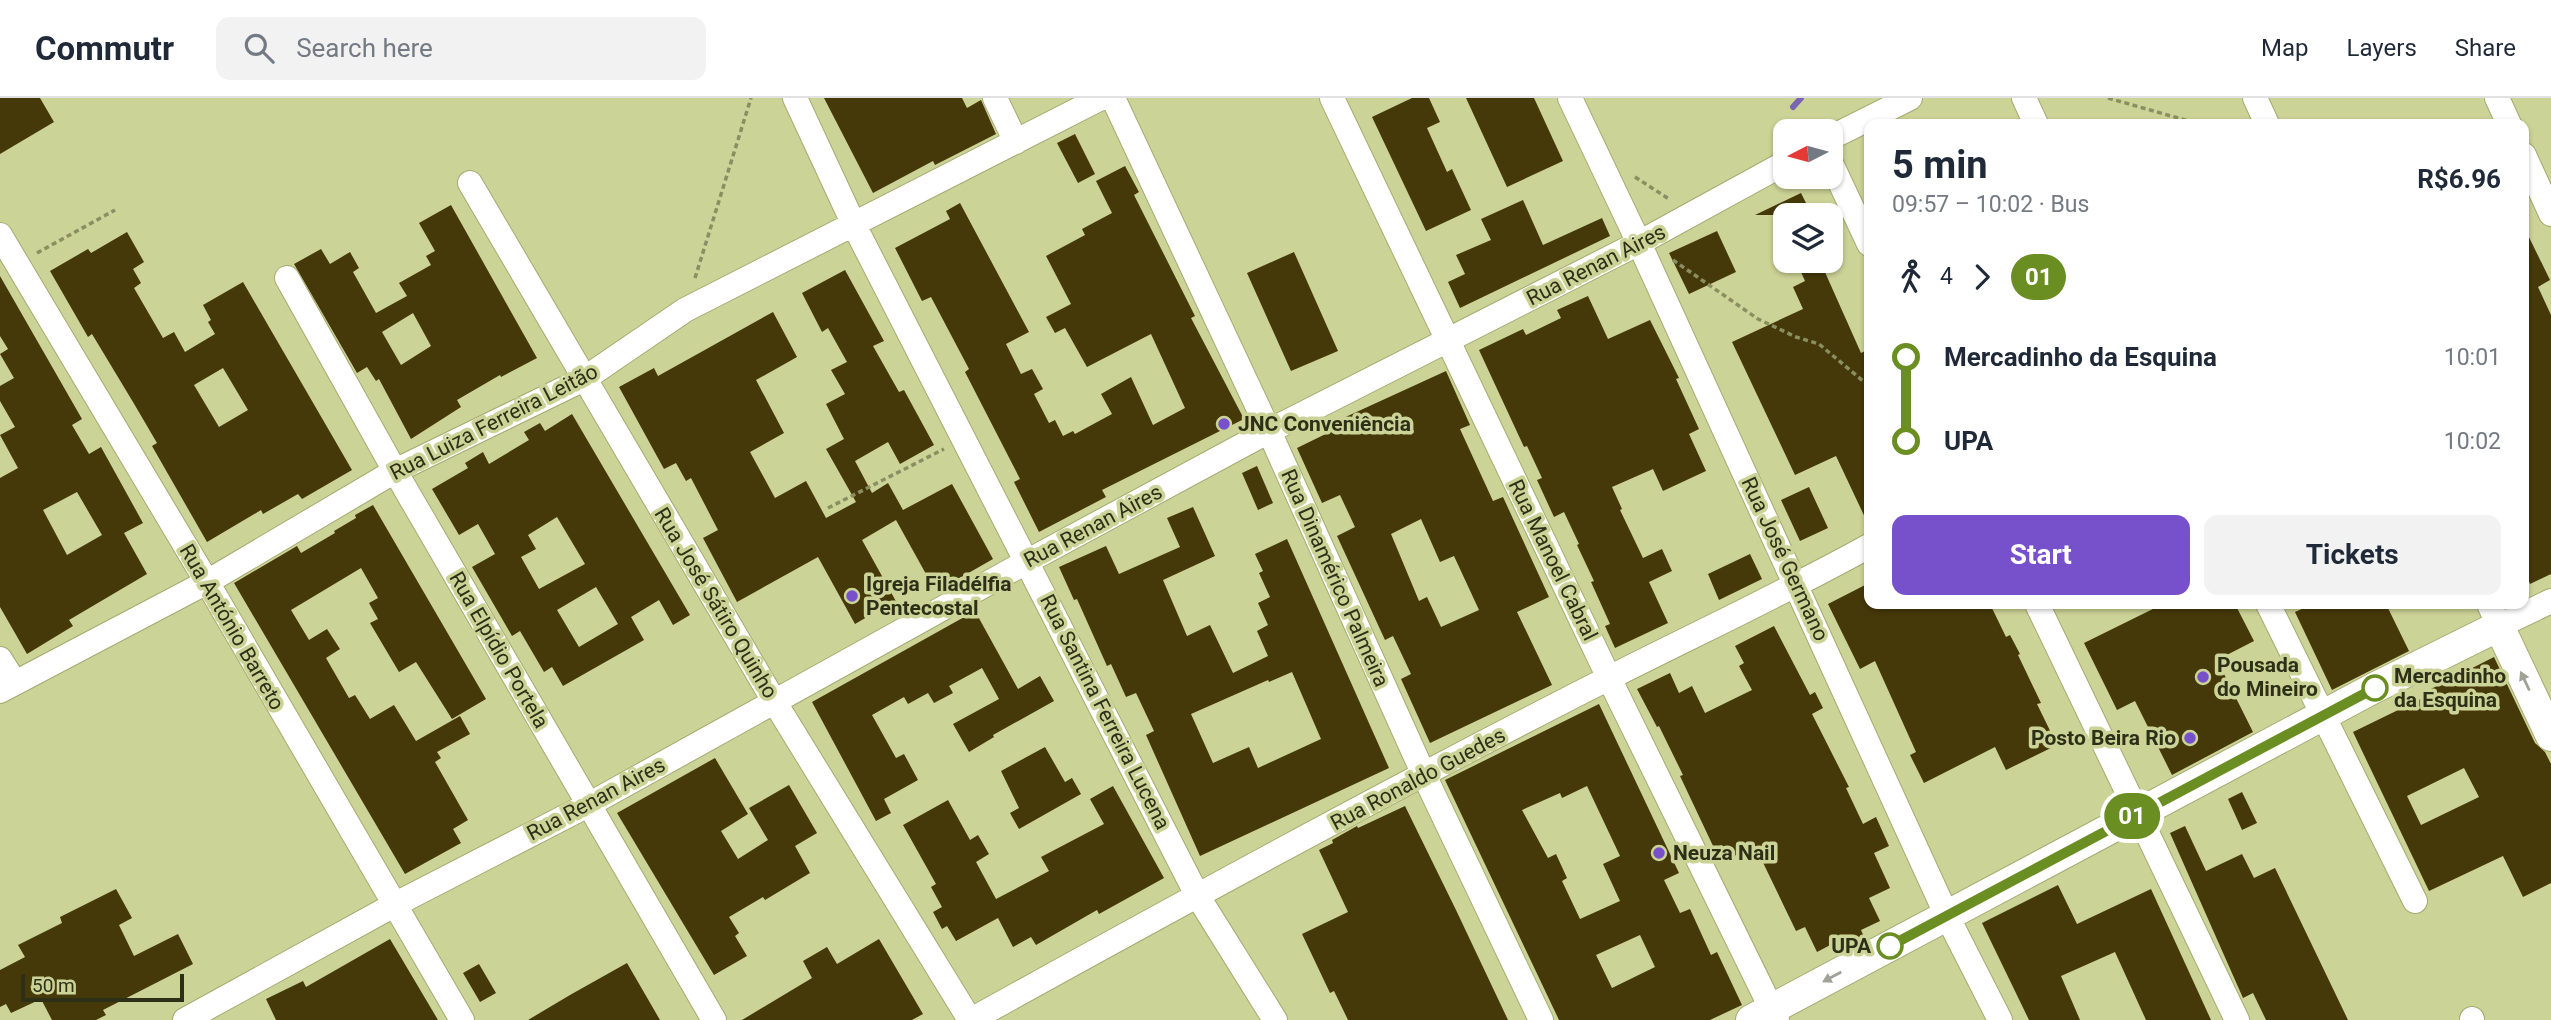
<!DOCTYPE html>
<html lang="en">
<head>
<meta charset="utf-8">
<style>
  :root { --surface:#fff; --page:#f2f2f3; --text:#1f2937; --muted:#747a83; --line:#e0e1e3; --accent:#7651cb }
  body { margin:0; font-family:Roboto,sans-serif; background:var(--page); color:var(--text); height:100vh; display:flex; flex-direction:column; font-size:26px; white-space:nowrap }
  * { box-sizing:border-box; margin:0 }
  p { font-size:23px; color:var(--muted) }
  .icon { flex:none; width:38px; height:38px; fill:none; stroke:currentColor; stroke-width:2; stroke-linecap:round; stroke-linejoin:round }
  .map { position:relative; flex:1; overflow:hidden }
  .sheet { position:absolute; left:1864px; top:21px; width:665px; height:490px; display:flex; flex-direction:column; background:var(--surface); border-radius:14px; box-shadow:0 2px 5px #0004 }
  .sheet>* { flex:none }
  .badge { padding:0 14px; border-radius:23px; font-size:24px; line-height:46px }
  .needle { width:46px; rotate:264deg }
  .controls { position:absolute; left:1773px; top:21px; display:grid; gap:14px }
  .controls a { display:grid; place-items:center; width:70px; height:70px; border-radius:14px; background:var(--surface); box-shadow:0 2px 5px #0004; font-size:35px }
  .scale { position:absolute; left:21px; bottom:18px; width:163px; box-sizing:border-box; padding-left:7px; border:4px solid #2d2f17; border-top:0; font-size:19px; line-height:24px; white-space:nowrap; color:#2d2f17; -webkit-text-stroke:5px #ccd396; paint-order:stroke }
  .map>.badge { position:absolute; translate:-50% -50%; box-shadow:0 0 0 4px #fff }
  .legs { display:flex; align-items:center; gap:10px; height:77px; padding:0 28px; font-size:23px }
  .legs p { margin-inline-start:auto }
  .head { display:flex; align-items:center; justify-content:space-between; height:119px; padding:0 28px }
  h1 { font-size:38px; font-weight:700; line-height:52px }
  .cta { display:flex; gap:14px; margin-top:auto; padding:14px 28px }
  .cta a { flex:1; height:80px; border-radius:14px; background:var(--accent); color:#fff; font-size:28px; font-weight:700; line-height:80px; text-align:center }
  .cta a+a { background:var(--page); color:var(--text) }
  ul { padding:0 28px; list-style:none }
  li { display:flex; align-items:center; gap:24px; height:84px; font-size:26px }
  li i { display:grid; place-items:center; width:10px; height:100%; margin:0 9px; background:currentColor }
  li i::after { content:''; width:18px; height:18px; margin:-9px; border:5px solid; border-radius:50%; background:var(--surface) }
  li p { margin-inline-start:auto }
  li:first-child i { background:linear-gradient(#0000 50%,currentColor 0) }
  li:last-child i { background:linear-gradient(currentColor 50%,#0000 0) }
  header { display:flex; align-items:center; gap:42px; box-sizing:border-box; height:98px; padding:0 35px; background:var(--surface); border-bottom:2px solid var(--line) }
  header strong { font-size:33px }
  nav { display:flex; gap:38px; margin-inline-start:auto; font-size:24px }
  .search { width:490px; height:63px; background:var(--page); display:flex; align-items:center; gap:18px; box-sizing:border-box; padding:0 24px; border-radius:14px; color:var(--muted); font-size:26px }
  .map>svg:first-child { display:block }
</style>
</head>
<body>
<header>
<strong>Commutr</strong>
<div class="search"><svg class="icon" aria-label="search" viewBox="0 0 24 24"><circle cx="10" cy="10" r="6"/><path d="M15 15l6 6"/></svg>Search here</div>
<nav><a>Map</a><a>Layers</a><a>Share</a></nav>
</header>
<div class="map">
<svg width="2551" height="922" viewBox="0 0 2551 922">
  <rect width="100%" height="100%" fill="#ccd396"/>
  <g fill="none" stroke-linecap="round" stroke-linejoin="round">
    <path stroke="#7965b0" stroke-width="6" d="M1793,9L1801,0"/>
  </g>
  <path fill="#453809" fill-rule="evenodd" d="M0,0H40L54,24L0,56Z
    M824,0H962L967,10L981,2L996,36L935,67L933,63L873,95Z
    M1412,0H1429L1440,24L1427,30L1447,74L1452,71L1471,112L1426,133L1372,19Z
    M1466,0H1534L1563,63L1507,89Z
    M1075,36L1095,76L1078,85L1057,45Z
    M1125,68L1139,94L1134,97L1195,218L1191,220L1244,321L1102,392L1106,399L1039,434L1014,384L1020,381L965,274L969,271L931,199L922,203L895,150L950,121L946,113L960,105L1029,234L1006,246L1021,276L1032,271L1043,291L1034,296L1049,325L1055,322L1063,338L1073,333L1075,336L1112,316L1101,296L1131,279L1153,327L1185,310L1151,236L1087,269L1065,230L1055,235L1046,219L1071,206L1046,158L1085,137L1082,131L1112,115L1096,83Z
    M1801,95L1812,117H1755Z
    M1523,102L1543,147L1602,120L1610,138L1460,210L1448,184L1465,176L1456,157L1491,142L1481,121Z
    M451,107L537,260L501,279L500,277L457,302L461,309L411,341L379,281L376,283L367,269L357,275L294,166L321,151L330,166L350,154L359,170L353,174L376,215L407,198L399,185L431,167L426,158L435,153L419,125ZM413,215L431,248L401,267L382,234Z
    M2524,129L2550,182L2538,189L2551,217V476L2530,486L2524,472Z
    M1717,133L1736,174L1689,196L1669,155Z
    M127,134L144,164L133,171L141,185L134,190L163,240L174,234L185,254L215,236L208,224L211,222L203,207L243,184L352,372L302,401L298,396L263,416L261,412L207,444L152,348L157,345L133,304L92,236L88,239L50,173L88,151L91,155ZM223,270L248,312L219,329L194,287Z
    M1294,154L1338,253L1291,273L1247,175Z
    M1796,163H1820L1861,255L1869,251V428L1836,358L1795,377L1732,244L1803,211L1793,189L1805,183Z
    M845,172L884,243L873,248L899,294L904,292L934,347L900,366L888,344L855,363L872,395L888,385L903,412L952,386L993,461L951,485L946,476L931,485L896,422L862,442L898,507L881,516L879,512L855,526L818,459L737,504L703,440L718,432L691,380L686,383L676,365L664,371L619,289L654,270L658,278L773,214L797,259L756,282L784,335L750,354L775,400L806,383L826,420L856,404L826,351L844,341L826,306L845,296L831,272L847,264L828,230L822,234L802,195Z
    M0,178L82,321L72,327L89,356L101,349L143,425L124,435L147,476L69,522L73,528L27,556L0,509V380L18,370L0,337L15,329L0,303V288L14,280L0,256L8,251L0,238ZM77,394L102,437L67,457L43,412Z
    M1588,198L1608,241L1650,222L1679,280L1676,281L1699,331L1689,336L1706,373L1663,393L1653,371L1612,389L1622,411L1620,412L1643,460L1662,451L1672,473L1649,484L1668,525L1615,550L1605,528L1610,526L1591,484L1594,483L1577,447L1579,446L1564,414L1554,419L1537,382L1542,380L1527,348L1524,349L1479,252L1523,231L1526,237L1561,220L1557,212Z
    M1446,273L1470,327L1460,331L1493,403L1503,399L1549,499L1517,514L1552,587L1430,645L1401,581L1411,576L1393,538L1385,542L1337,438L1355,429L1340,397L1322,405L1297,350L1342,328L1339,322ZM1421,421L1440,464L1454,458L1479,512L1441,529L1427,499L1419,503L1391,436Z
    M572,316L690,517L673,527L659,502L631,519L644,542L563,588L552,569L544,574L520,533L512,538L472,469L495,456L478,426L459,437L432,391L468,370L465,365L483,354L489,366L529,342L524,334L540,325L545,333ZM557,419L585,466L539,491L521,459L536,451L528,437ZM596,489L618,526L579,549L557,512Z
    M1257,368L1273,405L1258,412L1242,375Z
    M1809,389L1828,430L1800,443L1781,402Z
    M373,407L486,601L452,621L416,564L399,574L370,525L378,521L369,505L378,500L361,470L291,512L309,542L327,531L340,551L326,560L349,600L355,597L370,621L394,607L416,643L460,618L470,636L437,654L441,660L435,664L468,722L453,731L461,745L405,776L234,485L297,448L301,455L335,435L334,433L356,420L355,417Z
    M1193,409L1215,458L1163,482L1187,538L1210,527L1233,575L1268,558L1257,533L1268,527L1258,505L1270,499L1259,475L1263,473L1255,456L1287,441L1389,670L1200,758L1146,637L1154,633L1136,595L1126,599L1111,566L1107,568L1077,501L1074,502L1059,469L1106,448L1119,476L1180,449L1167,420ZM1292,574L1321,641L1258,670L1249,649L1213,665L1191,616L1268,582L1269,584Z
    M1750,456L1762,481L1719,502L1708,476Z
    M1869,485V506H1990L2006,539L2010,537L2020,556L2018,557L2041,605L2037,606L2057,647L2006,672L1995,649L1924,685L1910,657L1916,654L1875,563L1860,571L1828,506Z
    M2163,506H2235L2254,543L2217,562L2253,634L2172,677L2135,603L2117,612L2084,545Z
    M2313,506H2386L2409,553L2332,592L2295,514Z
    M975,513L1018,591L1040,578L1054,603L993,637L994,639L969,654L953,626L999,601L982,570L949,588L953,595L934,605L928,595L908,606L904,599L872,617L896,660L904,656L918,682L884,701L891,715L876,723L812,604Z
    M1774,528L1810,597L1815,594L1823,610L1812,616L1849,689L1846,690L1863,726L1876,719L1889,748L1874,755L1890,790L1869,800L1880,823L1861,832L1865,841L1841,854L1836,844L1817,854L1805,829L1796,833L1755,748L1728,761L1722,747L1714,750L1680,678L1683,677L1659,628L1657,629L1637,591L1670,575L1679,595L1692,588L1705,615L1752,592L1739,568L1744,565L1735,548Z
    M2494,559L2535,645L2545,654L2551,666V785L2523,799L2503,758L2429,793L2353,634L2431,596L2429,592ZM2464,670L2479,699L2421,727L2407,698Z
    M1599,606L1679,775L1664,782L1680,815L1690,811L1711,857L1717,854L1742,907L1710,922H1559L1445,682ZM1587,688L1620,758L1603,766L1620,803L1580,821L1562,783L1567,780L1556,756L1548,760L1522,712L1560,695L1562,700ZM1640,837L1655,869L1612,890L1596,857Z
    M1045,649L1065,684L1072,680L1081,696L1019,731L1010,715L1019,710L1001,673Z
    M715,660L748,716L721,733L738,761L768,742L749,710L789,687L817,735L795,748L810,775L765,802L763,799L729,819L739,835L735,838L747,858L714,877L617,715Z
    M1113,688L1164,780L1099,816L1097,812L1036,847L1031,839L1013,849L998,820L956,843L947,828L942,831L933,814L942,809L931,789L936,786L903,727L948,702L970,742L978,737L989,756L976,764L996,801L1049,773L1041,759L1104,726L1090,701Z
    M2242,694L2257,725L2242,732L2228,701Z
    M1405,708L1456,812L1508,922H1348L1334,893L1330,895L1302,836L1348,814L1319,752L1333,745L1332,742L1357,728L1358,730Z
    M2185,728L2206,773L2242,756L2254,780L2275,770L2348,922H2266L2253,895L2243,900L2170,735Z
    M2058,787L2077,826L2151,791L2211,922H2146L2115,854L2061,878L2080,922H2029L1982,825Z
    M116,791L132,820L119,827L134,858L178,836L193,866L103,912L106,917L96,922H52L41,901L11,915L6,906L0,909V872L25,859L18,847L62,825L60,819Z
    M390,841L438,922H276L266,901L303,883L306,889Z
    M879,841L923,916L912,922H742L812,880L803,863L827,849L837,866Z
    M627,865L660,922H528L570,897Z
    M479,866L496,895L480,904L463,875Z"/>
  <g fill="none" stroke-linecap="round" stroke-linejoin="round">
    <defs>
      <path id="minor" d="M795,0L854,127L1197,797L1275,922
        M995,0L1016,44
        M1113,0L1269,333L1424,677L1541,922
        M1332,0L1609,580L1777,922
        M1570,0L1639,145L1947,818L2000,922
        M2024,0L2036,26
        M2255,0L2267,26
        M2497,0L2509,26
        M1830,40L1910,0
        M2524,57L2551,116
        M1830,63L1869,146
        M470,85L774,603L970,922
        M0,137L207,484L462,922
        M287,180L395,373L714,922
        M2037,506L2237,922
        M2268,506L2415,803
        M2489,506L2499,528L2551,503
        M0,561L15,585
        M0,593L207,484L395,373L584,281L685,212L1101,0
        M2472,921V922
        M185,922L394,807L590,706L1028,463L1269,333L1639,145L1785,65
        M971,922C1182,805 1394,689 1609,580C1696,536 1784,495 1869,448"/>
      <path id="major" d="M1751,922L2374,590L2499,528L2551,638"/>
    </defs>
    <use href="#minor" stroke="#a5ab70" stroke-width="26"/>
    <use href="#major" stroke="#a5ab70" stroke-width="32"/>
    <path stroke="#8a8f61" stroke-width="3.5" stroke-dasharray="5 3.5" stroke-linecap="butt" d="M2108,0L2199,26
      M1635,79L1669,101
      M37,155L115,112
      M1673,162L1758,221L1796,239L1819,246L1869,288
      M695,180L751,0
      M828,410L944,351"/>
    <use href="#minor" stroke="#fff" stroke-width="24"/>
    <use href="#major" stroke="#fff" stroke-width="30"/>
  </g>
  <defs><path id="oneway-solid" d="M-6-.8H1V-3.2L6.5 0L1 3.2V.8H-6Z" transform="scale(1.75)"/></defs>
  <g fill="#a0a197">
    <use href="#oneway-solid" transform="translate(2525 583) rotate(-115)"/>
    <use href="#oneway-solid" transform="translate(1832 879) rotate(152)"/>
  </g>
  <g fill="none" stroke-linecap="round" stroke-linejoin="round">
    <defs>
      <path id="line-1" d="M1890,848L2375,590"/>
    </defs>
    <use href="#line-1" stroke="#fff" stroke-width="16"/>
    <use href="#line-1" stroke="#6b8e23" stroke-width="10"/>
  </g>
  <g fill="#7651cb" stroke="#ccd396" stroke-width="2.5">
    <circle cx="1224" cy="326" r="7"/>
    <circle cx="852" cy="498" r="7"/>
    <circle cx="2203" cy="579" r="7"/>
    <circle cx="2190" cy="640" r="7"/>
    <circle cx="1659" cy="755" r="7"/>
  </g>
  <g fill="#fff" stroke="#6b8e23" stroke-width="3.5">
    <circle cx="2375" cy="590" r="12"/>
    <circle cx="1890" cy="848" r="12"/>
  </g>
  <g text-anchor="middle" stroke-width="7" stroke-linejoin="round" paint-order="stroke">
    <g font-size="21" fill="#2d2f17" stroke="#ccd396">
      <text transform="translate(1596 167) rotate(-27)" y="7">Rua Renan Aires</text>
      <text transform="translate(494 324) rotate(-27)" y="7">Rua Luiza Ferreira Leitão</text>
      <text transform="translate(1093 428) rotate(-28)" y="7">Rua Renan Aires</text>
      <text transform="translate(1785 461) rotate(65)" y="7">Rua José Germano</text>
      <text transform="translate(1553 462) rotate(64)" y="7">Rua Manoel Cabral</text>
      <text transform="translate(1335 480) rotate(66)" y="7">Rua Dinamérico Palmeira</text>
      <text transform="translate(716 505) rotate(59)" y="7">Rua José Sátiro Quinho</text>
      <text transform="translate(232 529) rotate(60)" y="7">Rua António Barreto</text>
      <text transform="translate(499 552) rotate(60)" y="7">Rua Elpídio Portela</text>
      <text transform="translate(1105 614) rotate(63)" y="7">Rua Santina Ferreira Lucena</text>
      <text transform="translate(1418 681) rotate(-28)" y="7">Rua Ronaldo Guedes</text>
      <text transform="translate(596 701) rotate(-28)" y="7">Rua Renan Aires</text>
    </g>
    <g font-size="21" font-weight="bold" fill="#2d2f17" stroke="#ccd396" text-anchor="start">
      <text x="1238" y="333">JNC Conveniência</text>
      <text x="866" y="493">Igreja Filadélfia<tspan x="866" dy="24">Pentecostal</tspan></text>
      <text x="2217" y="574">Pousada<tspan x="2217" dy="24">do Mineiro</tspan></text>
      <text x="2176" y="647" text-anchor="end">Posto Beira Rio</text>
      <text x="1673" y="762">Neuza Nail</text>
    </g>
    <g font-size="21" font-weight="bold" fill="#2d2f17" stroke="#ccd396" text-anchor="start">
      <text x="2394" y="585">Mercadinho<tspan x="2394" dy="24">da Esquina</tspan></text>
      <text x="1871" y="855" text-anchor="end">UPA</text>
    </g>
  </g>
</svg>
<div class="controls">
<a><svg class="needle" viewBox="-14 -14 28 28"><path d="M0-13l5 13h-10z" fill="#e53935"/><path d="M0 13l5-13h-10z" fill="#747a83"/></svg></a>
<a><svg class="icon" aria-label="layers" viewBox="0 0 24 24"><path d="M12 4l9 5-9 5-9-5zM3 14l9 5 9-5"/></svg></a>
</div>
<div class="scale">50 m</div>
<b class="badge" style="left:2132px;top:718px;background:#6b8e23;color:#fff">01</b>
<section class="sheet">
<div class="head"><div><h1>5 min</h1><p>09:57 – 10:02 · Bus</p></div><b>R$6.96</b></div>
<div class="legs"><svg class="icon" aria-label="walk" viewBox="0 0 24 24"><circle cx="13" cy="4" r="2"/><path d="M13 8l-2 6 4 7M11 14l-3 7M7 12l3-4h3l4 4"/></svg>4<svg class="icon" aria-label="forward" viewBox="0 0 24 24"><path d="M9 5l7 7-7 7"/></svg><b class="badge" style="background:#6b8e23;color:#fff">01</b></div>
<ul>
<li><i style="color:#6b8e23"></i><b>Mercadinho da Esquina</b><p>10:01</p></li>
<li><i style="color:#6b8e23"></i><b>UPA</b><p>10:02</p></li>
</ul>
<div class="cta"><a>Start</a><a>Tickets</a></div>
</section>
</div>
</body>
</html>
